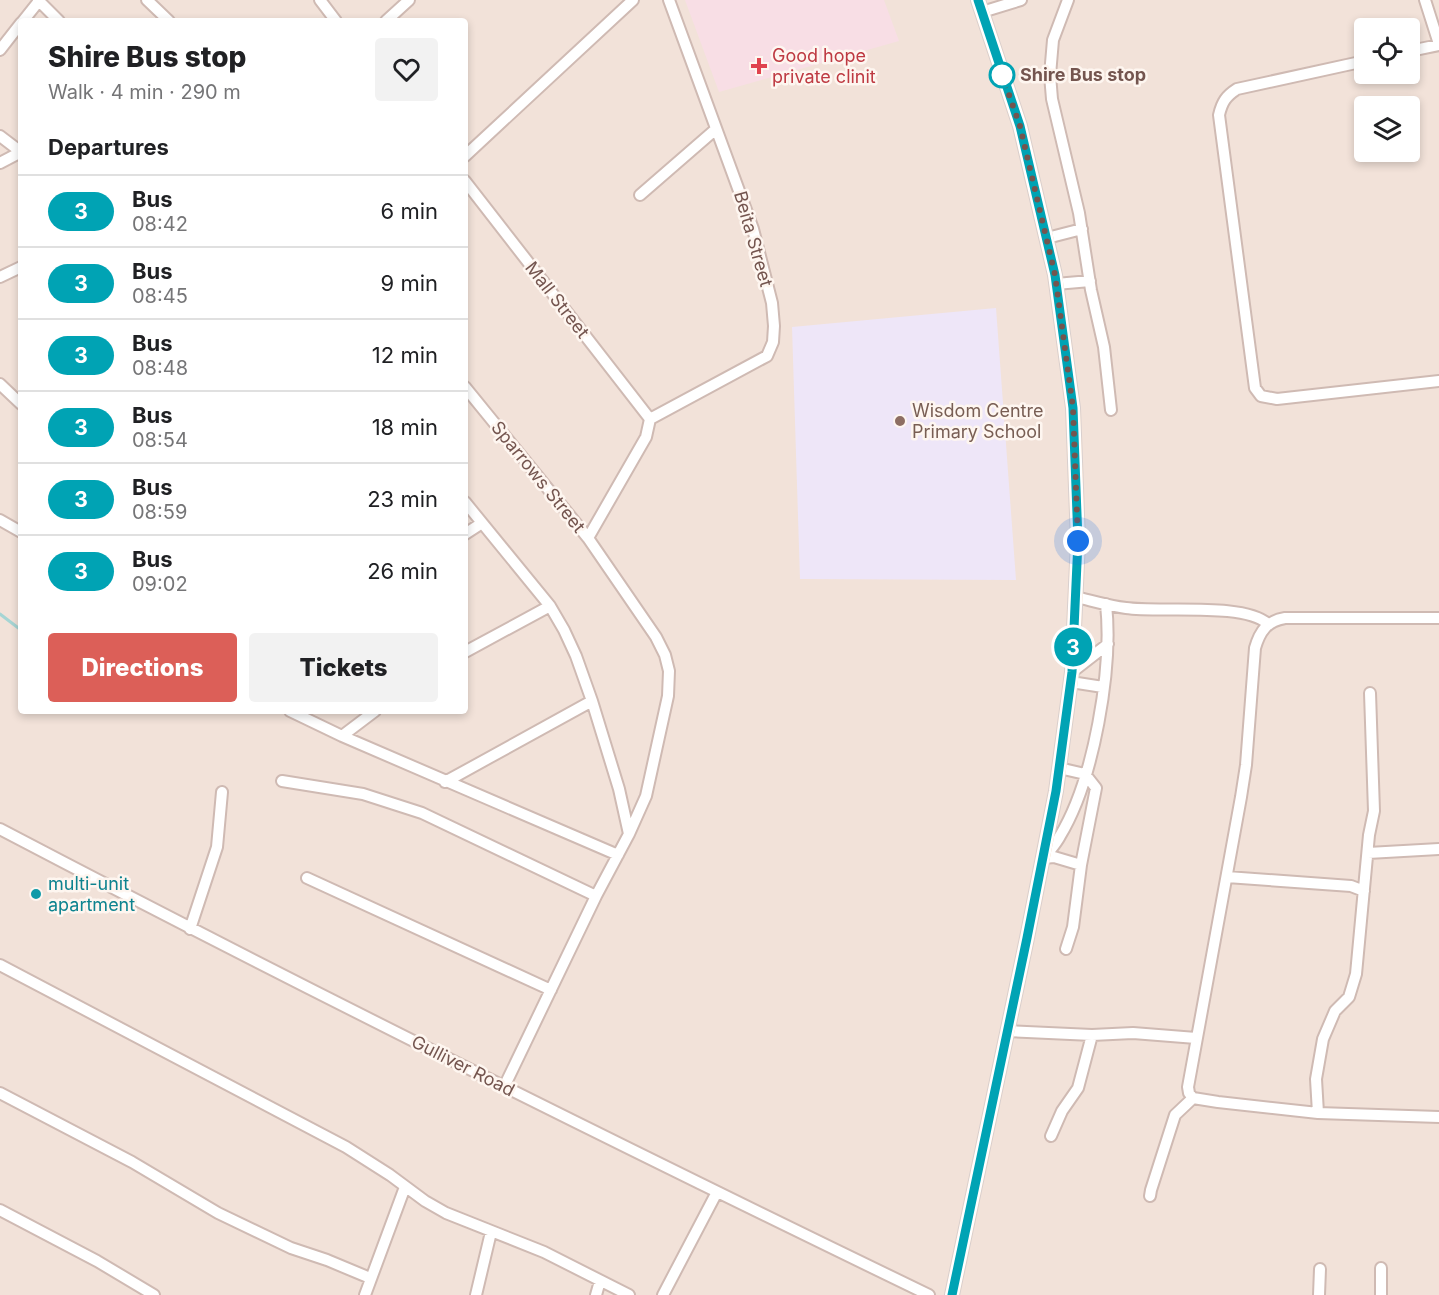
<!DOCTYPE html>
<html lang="en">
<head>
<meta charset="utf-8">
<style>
  :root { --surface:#fff; --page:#f2f2f2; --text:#202124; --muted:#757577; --line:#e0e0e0; --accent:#dc5f58 }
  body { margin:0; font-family:Inter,sans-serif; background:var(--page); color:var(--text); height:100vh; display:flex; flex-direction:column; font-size:22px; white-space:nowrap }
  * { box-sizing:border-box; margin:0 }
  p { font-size:20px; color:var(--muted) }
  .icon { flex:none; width:33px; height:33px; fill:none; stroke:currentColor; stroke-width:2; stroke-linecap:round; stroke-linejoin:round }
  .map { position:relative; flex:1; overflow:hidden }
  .details { position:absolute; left:18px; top:18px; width:450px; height:696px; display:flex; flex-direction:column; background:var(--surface); border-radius:6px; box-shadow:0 3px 9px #0003 }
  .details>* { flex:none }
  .badge { padding:0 12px; border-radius:20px; font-size:21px; line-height:39px }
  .buttons { position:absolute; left:1354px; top:18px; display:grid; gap:12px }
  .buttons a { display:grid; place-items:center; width:66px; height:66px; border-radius:6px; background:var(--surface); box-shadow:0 3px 9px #0003; font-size:30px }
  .you { position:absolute; width:30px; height:30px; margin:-15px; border:4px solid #fff; border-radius:50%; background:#1a73e8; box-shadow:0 0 0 9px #1a73e833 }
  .map>.badge { position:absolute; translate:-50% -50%; box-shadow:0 0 0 3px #fff }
  h2 { padding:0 30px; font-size:22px; line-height:54px }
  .round { display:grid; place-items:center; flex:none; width:63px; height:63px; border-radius:6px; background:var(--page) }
  .head { display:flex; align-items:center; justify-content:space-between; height:102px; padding:0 30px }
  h1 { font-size:28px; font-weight:800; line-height:45px }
  .primary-button { display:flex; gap:12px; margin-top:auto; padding:12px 30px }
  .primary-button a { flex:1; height:69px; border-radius:6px; background:var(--accent); color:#fff; font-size:24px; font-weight:800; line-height:69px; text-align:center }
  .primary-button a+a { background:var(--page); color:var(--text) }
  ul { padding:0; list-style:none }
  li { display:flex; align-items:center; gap:18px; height:72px; padding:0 30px; border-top:2px solid var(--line) }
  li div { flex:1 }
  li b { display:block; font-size:22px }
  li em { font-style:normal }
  li .badge { min-width:66px; font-weight:700; text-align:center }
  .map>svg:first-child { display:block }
</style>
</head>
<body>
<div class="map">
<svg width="1439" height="1295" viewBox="0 0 1439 1295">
  <rect width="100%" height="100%" fill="#fbf1ea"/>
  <path fill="#f2e2d9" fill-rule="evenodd" d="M0,0H1439V1295H0ZM21,21H465V711H21ZM1365,28H1410V74H1365ZM1365,106H1410V152H1365Z"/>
  <path fill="#eee6f8" d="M996,308L1016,580L800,579L792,327Z"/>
  <path fill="#f8dee5" d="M685,0H884L899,41L719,92Z"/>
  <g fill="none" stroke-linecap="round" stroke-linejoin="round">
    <path stroke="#a6d5d4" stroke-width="3" d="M0,614L21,630"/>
    <defs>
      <path id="minor" d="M38,0L59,21
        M147,0L169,21
        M320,0L336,21
        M1068,0L1053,40L1050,75L1052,99L1079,213L1091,290L1104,347L1111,410
        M1425,0L1439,44
        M982,12L1021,0
        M23,21L39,1
        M386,21L409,0
        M0,50L21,23
        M1410,51L1439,45
        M1365,61L1237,89C1226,96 1222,102 1219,115L1255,388L1261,396L1277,399L1439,381
        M0,136L21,152
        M465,156L633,0
        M0,163L21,152
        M465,181L650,419
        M640,195L716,129
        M1047,238L1082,229
        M0,277L21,267
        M1056,284L1090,281
        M0,384L21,404
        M465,387L588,538L656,637L665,655L669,671L668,696L646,796L629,834L596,896L504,1087
        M650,419L767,356L773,342L774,326L772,303L753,229L669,0
        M465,502L550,606L564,630L576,656L592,701L619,789L629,834
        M0,520L21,532
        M465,534L482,523
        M588,538L646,437L650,419
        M1076,597C1093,601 1109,606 1126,608C1161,613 1244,602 1268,624
        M1439,618H1285C1267,621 1260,631 1255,648L1246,765L1241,797L1188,1087L1189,1093L1193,1098L1218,1102L1318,1113L1439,1117
        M465,652L550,606
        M1072,672L1108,644
        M1071,682L1103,687
        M290,711L342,736L618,855
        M342,736L375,711
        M1059,768L1085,774L1096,788L1081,865L1073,927L1066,949
        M282,781L363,794L422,813L596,896
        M445,782L592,701
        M0,829C307,990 617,1144 929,1295
        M1368,853L1439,849
        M1044,858C1049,851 1056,844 1060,836C1094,780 1113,668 1106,604
        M1044,858L1054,857L1081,865
        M1227,877L1351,886L1364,891
        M307,878L551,990
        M190,929L217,847L222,792
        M0,965L346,1147L390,1175L425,1201L446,1213L544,1252L629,1295
        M1007,1031L1092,1035L1133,1033L1196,1038
        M0,1093L132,1162L218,1213L291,1248L327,1260L370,1278
        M1318,1113L1316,1079L1323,1039L1335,1011L1349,997L1356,974L1369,835L1374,811L1370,693
        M1051,1136L1062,1111L1078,1088L1092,1035
        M1150,1196L1151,1190L1175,1115L1193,1098
        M0,1210L97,1261L154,1295
        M365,1295L405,1187
        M476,1295L491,1232
        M596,1295L600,1281
        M663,1295L717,1192
        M1319,1295L1320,1269
        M1381,1295V1268"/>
      <path id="major" d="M952,1295L1027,938L1056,791L1072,672L1078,541L1073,408L1055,275L1020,126L978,0"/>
    </defs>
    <use href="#minor" stroke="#cfbab3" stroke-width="14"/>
    <use href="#major" stroke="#d8cfce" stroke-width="16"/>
    <use href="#minor" stroke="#fff" stroke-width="10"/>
    <use href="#major" stroke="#f4caa7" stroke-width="14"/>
  </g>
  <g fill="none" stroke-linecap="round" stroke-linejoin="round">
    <defs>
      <path id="line" d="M952,1295L1027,938L1056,791L1072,672L1078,541L1073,408L1055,275L1020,126L978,0"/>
    </defs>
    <use href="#line" stroke="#fff" stroke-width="14"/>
    <use href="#line" stroke="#00a3b4" stroke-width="9"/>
    <path stroke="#74554f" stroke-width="6" stroke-dasharray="0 10.8" d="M1002,75L1020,126L1055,275L1073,408L1078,541"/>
  </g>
  <path fill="#e0444e" stroke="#fef6f0" stroke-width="2" d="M756 57h6v6h6v6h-6v6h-6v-6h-6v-6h6z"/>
  <circle fill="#fff" stroke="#00a3b4" stroke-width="3" cx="1002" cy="75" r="12"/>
  <circle fill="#8d6e63" stroke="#fef6f0" stroke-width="2" cx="900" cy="421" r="6"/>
  <circle fill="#0f9aa8" stroke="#fef6f0" stroke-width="2" cx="36" cy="894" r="6"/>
  <g text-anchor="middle" stroke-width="5" stroke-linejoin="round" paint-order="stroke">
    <g font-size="18" fill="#be3a42" stroke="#fef6f0" text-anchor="start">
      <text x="772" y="62">Good hope<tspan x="772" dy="21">private clinit</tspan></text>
    </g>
    <g font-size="18" font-weight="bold" fill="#74554f" stroke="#fef6f0" text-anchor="start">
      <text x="1020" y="81">Shire Bus stop</text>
    </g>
    <g font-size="18" fill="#74554f" stroke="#fef6f0">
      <text transform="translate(753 239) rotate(74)" y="6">Beita Street</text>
      <text transform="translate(557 300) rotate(52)" y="6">Mall Street</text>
      <text transform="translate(538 477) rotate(51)" y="6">Sparrows Street</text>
      <text transform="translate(463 1066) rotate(27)" y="6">Gulliver Road</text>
    </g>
    <g font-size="18" fill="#785e54" stroke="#fef6f0" text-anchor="start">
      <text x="912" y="417">Wisdom Centre<tspan x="912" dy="21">Primary School</tspan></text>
    </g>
    <g font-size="18" fill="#0d838f" stroke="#fef6f0" text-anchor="start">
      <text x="48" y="890">multi-unit<tspan x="48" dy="21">apartment</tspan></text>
    </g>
  </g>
</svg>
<div class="buttons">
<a><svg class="icon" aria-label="locate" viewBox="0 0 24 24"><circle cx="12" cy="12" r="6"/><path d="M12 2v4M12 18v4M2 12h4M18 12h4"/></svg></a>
<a><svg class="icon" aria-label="layers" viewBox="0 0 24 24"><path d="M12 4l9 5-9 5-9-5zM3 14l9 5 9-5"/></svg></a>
</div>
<div class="you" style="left:1078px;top:541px"></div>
<b class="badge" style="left:1073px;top:647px;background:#00a3b4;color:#fff">3</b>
<section class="details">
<div class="head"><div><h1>Shire Bus stop</h1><p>Walk · 4 min · 290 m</p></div><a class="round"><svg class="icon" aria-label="heart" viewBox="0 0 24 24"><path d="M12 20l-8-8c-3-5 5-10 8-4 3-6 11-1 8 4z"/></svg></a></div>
<h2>Departures</h2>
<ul>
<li><span class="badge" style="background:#00a3b4;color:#fff">3</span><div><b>Bus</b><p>08:42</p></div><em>6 min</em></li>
<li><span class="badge" style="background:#00a3b4;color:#fff">3</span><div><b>Bus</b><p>08:45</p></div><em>9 min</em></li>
<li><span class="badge" style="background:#00a3b4;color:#fff">3</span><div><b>Bus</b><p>08:48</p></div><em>12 min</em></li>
<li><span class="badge" style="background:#00a3b4;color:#fff">3</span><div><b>Bus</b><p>08:54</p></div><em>18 min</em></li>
<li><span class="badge" style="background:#00a3b4;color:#fff">3</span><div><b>Bus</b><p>08:59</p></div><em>23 min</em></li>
<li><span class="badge" style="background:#00a3b4;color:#fff">3</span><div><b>Bus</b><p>09:02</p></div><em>26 min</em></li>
</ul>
<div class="primary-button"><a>Directions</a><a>Tickets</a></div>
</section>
</div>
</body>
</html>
